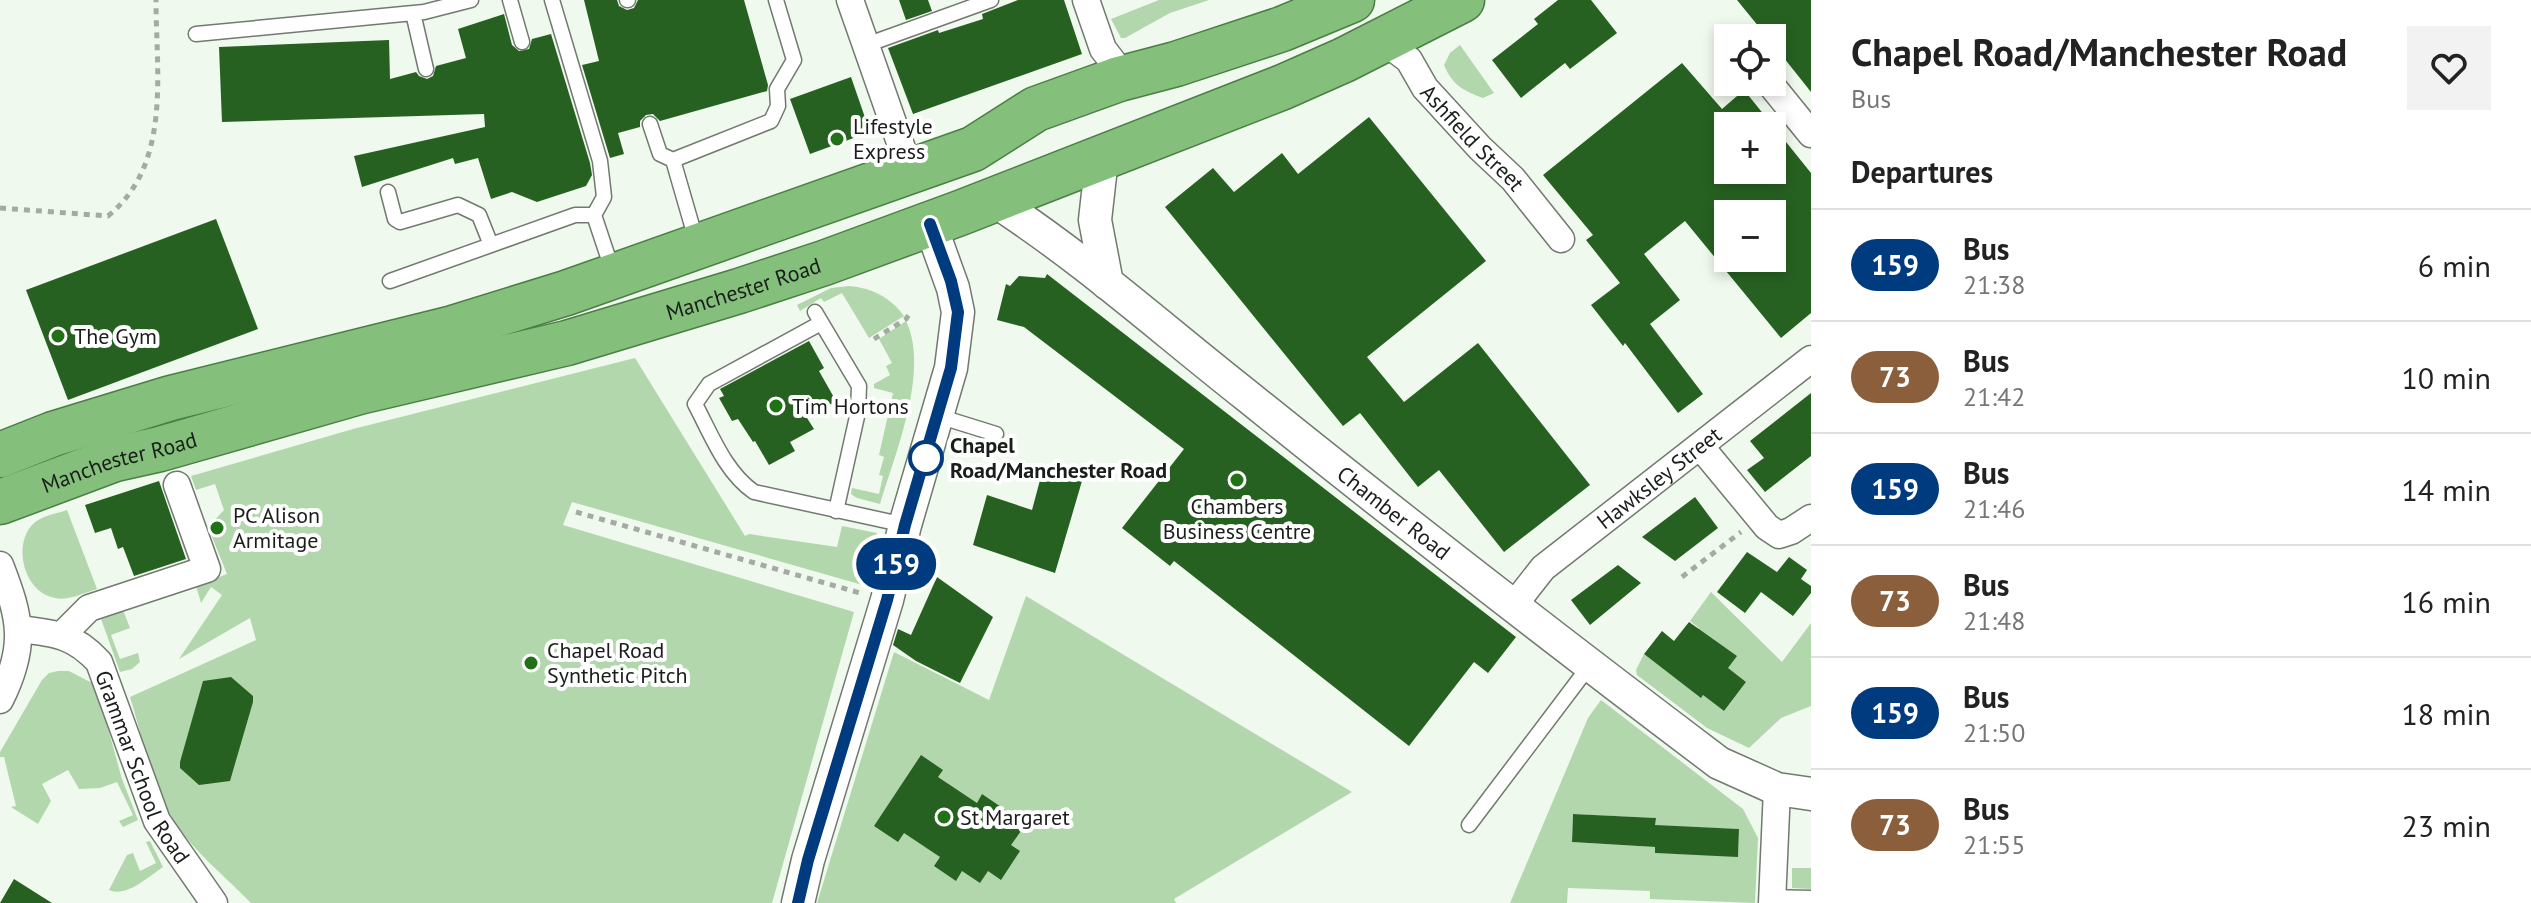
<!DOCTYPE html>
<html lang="en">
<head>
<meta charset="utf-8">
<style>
  :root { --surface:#fff; --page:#f2f2f2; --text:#222; --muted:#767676; --line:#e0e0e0 }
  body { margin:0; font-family:"PT Sans",sans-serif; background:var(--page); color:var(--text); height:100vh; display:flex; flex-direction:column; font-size:30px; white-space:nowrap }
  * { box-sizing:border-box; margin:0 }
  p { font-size:26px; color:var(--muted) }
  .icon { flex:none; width:44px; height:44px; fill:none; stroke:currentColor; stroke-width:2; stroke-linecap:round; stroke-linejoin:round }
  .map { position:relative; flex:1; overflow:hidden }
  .side { display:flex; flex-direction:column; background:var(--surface); width:720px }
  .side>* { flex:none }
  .badge { padding:0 16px; border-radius:26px; font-size:28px; line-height:52px }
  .tools { position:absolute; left:1714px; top:24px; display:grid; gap:16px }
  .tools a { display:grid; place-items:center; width:72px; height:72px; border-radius:0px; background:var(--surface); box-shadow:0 4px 12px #0003; font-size:40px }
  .map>.badge { position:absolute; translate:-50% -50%; box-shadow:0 0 0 4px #fff }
  h2 { padding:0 40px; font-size:30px; line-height:72px }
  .round { display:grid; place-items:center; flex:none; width:84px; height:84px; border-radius:0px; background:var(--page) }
  .headline { display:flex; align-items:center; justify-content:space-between; height:136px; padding:0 40px }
  h1 { font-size:38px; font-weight:800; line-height:60px }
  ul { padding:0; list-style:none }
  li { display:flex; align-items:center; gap:24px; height:112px; padding:0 40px; border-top:2px solid var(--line) }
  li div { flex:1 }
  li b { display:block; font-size:30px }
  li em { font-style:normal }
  li .badge { min-width:88px; font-weight:700; text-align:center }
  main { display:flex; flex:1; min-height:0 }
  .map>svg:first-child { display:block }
</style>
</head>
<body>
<main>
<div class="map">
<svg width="1811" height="903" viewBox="0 0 1811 903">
  <rect width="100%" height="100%" fill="#f0f9ee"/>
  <path fill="#b2d7ad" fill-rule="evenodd" d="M1159,0H1209L1170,13L1125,38H1121L1111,19Z
    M1460,45L1494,93L1483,98C1464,91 1452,85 1444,65L1450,53Z
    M849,286C872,288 890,297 904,316L869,338L842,293L824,302L821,298L800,311L797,305L831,288Z
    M906,321C930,370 895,454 880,504L857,498L851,494L852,488L879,494L883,476L879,475L884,457L879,455L893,393L874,388V384L890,375L886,366L892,363L879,339Z
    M635,358L745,536L749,534L837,547L842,526L877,533L866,586L572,502L563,525L854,612L772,903H251C226,877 194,852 174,821C152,787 142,735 130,697L256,640L250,618L179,659L222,595L211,587L201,603L196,586L227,574L208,527L224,510L215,484L196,490L191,476L353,429Z
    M67,510L97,589C84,593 68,601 55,598C24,593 12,545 33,524C41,516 55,514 67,510Z
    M1711,592L1782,662L1811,623V706L1781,718L1749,748L1707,728L1637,675L1636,670L1644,654L1701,697L1703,695L1724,711L1746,682L1688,643L1699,628L1690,621Z
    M1026,596L1352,792L1174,899L1176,903H817L894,652L989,700Z
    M123,610L130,628L111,635L120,659L138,653L140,662L132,669L120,672L100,616Z
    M58,671H69L96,685L122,779L138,820L123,827L119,821L133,815L117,782L100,788L79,789L68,770L42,784L51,801L38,824L11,807L16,806L4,757H0V752L42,680L49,673Z
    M1601,700L1743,809L1758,838L1755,903L1650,899V891L1568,888L1567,903H1510L1588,718ZM1573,814L1655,818V826L1739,829L1738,856L1655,853V847L1572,842Z
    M150,841L163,867C148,877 126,898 109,890L127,855L133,853L140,871L156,863L146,842Z
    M1792,868H1811V889L1792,888Z"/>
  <path fill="#276121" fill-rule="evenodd" d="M584,0H617L619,6L627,10L634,8L638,0H744L768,85L767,91L660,121L653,114L646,115L640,121V127L618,133L624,154L610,158L582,65L599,61Z
    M899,0H928L932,11L906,20Z
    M1018,0H1064L1082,54L913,114L888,48L938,30L939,33L983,19L982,14Z
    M1558,0H1591L1617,33L1570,69L1565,63L1521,98L1492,60L1538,24L1534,19Z
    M1737,0H1811V92L1772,43V38H1768Z
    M504,14L512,45L519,51L529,49L532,39L551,34L590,163L592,175L586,186L537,202L512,192L491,199L478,158L455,164L453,158L362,187L354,156L485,127L484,114L222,122L219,47L389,40L390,79L416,72L419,76L427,79L433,76L436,66L466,58L458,29Z
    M1682,63L1722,109L1744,90L1811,173V313L1781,338L1685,221L1644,254L1680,300L1650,324L1703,394L1678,413L1625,343L1623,346L1591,305L1620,283L1586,240L1593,235L1543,175ZM1728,126H1772V170H1728ZM1728,214H1772V258H1728Z
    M851,77L870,132L810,154L790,99Z
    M1369,117L1486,261L1367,357L1404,402L1478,343L1590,485L1504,552L1439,470L1418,487L1360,413L1343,426L1165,207L1213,168L1234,192L1282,153L1298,174Z
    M216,219L258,329L68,400L26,290Z
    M1047,274L1516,637L1488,673L1474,662L1409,746L1174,561L1170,566L1122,528L1184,449L1024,327L997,320L1006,284L1010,286L1019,276L1045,278Z
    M809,341L824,368L819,371L836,401L807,418L814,429L790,442L795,451L769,465L755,441L753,442L738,419L732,421L719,398L724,396L720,389Z
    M1811,393V456L1765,492L1747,470L1764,458L1750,441Z
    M1043,469L1082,481L1055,573L973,545L987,495L1032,510Z
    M159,481L186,559L134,576L123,547L118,549L111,528L95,533L85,505Z
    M1695,497L1718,528L1675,561L1642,537Z
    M1747,552L1777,572L1789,557L1807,570L1801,579L1811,586V593L1793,616L1761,592L1745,613L1717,592Z
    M1618,565L1641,583L1590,625L1571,600Z
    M937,577L993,617L960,683L916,661L893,645L898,629L911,635Z
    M1689,622L1737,656L1728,668L1746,682L1724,711L1703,695L1701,698L1644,654L1662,631L1674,641Z
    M231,677L253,696V702L230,781L199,785L180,768V762L203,681Z
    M921,755L943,770L938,777L977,803L982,794L1010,813L1005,820L1021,831L1011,845L1020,851L1001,880L988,871L980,883L962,871L956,881L934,866L940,857L904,833L898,842L874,826Z
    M1573,814L1656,818L1655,825L1739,829L1738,857L1655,853V847L1572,842Z
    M14,879L52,903H0Z"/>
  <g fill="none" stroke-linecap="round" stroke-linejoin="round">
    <defs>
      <path id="service" d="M510,0L522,42
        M552,0L600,161L604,197L594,215L613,272
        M627,0H628
        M413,13L426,69
        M196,34L424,12L471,0
        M866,45L991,0
        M650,124L660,154L673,160
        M388,192L395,219L400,222L458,205L479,215L491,245
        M697,243L673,160L771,121L778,106L777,89L794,60L776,0
        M390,281L575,215H594
        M815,312L859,386L858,412L836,511
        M821,323L709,384L695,404C711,434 725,472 754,492L905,525
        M938,416L996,434
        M1469,825L1590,665
        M1772,897L1811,898"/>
      <g id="minor">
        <path d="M850,0L910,171"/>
        <path d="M1086,0L1103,49L1113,62L1119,79"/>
        <path id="s1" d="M1381,39L1409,60L1425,88L1480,148L1513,179L1561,239"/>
        <path d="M1772,86L1811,134"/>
        <path d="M1700,446L1767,527L1779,535L1791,531L1811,518"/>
        <path d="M0,565C21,619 27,646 0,700"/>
        <path id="s2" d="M1514,605L1543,568L1811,359"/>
        <path id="s3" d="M20,629C55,633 74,635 99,662L157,821L214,903"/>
        <path d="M63,634L89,608L207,569L177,485"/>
        <path d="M1772,903L1777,789"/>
      </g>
      <g id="tertiary">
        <path d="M1102,158L1095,220L1107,283"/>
        <path id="s4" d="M992,199C1082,257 1162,329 1246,395C1401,520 1559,642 1719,763L1777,789L1811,794"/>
        <path d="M798,903L808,860L887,600L905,525L951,368L958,312L953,288L930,224"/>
      </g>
      <g id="trunk">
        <path d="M0,455L53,434L171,398L453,328L566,293L973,149L1036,109L1119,79L1176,64L1282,29L1352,0"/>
        <path id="s5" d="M0,502L115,459L160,449L359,392L567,343L739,291L824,263L960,213L1283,87L1344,60L1462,0"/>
      </g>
    </defs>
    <use href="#service" stroke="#727970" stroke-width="17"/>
    <use href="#minor" stroke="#727970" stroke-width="29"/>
    <use href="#tertiary" stroke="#727970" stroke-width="35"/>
    <use href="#trunk" stroke="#4b7e45" stroke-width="47"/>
    <path stroke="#a4aba2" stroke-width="5" stroke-dasharray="6 6" stroke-linecap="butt" d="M0,208L108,216C172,164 156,73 156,0
      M874,339L906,319L910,313
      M576,512L860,593
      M1682,577L1741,532"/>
    <use href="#service" stroke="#fff" stroke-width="14"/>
    <use href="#minor" stroke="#fff" stroke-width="26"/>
    <use href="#tertiary" stroke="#fff" stroke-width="32"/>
    <use href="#trunk" stroke="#84c07c" stroke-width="44"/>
  </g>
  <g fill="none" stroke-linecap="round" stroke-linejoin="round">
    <defs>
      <path id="line" d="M798,903L808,860L887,600L905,525L951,368L958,312L951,281L930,224"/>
    </defs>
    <use href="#line" stroke="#fff" stroke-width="18"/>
    <use href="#line" stroke="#003b80" stroke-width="12"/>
  </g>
  <g fill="#217117" stroke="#fff" stroke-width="3">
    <circle cx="837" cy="139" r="8"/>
    <circle cx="58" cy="336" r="8"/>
    <circle cx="776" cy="406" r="8"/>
    <circle cx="1237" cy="480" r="8"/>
    <circle cx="217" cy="528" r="8"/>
    <circle cx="531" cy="663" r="8"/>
    <circle cx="944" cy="817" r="8"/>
  </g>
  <circle fill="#fff" stroke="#003b80" stroke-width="4" cx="926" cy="458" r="16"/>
  <g text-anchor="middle" stroke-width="8" stroke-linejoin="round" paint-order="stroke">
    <g font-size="22" fill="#1a1e1a" stroke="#fff" text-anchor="start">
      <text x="853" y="134">Lifestyle<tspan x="853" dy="25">Express</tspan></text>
      <text x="74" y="344">The Gym</text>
      <text x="792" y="414">Tim Hortons</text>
      <text x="1237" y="514" text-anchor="middle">Chambers<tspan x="1237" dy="25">Business Centre</tspan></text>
      <text x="233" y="523">PC Alison<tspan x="233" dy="25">Armitage</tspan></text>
      <text x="547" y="658">Chapel Road<tspan x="547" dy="25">Synthetic Pitch</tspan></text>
      <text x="960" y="825">St Margaret</text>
    </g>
    <g font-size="22" fill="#1a1e1a" stroke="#fff">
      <text dy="8" stroke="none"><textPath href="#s1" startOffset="136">Ashfield Street</textPath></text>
      <text dy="8" stroke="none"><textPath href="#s5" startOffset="774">Manchester Road</textPath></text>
      <text dy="8" stroke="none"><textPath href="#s5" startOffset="126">Manchester Road</textPath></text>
      <text dy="8" stroke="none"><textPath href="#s2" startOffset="194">Hawksley Street</textPath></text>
      <text dy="8" stroke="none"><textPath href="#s4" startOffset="510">Chamber Road</textPath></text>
      <text dy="8" stroke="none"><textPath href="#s3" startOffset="202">Grammar School Road</textPath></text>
    </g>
    <g font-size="22" font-weight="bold" fill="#1a1e1a" stroke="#fff" text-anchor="start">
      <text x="950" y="453">Chapel<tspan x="950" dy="25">Road/Manchester Road</tspan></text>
    </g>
  </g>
</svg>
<div class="tools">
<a><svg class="icon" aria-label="locate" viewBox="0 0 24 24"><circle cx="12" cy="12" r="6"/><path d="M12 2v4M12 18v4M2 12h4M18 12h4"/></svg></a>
<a>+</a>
<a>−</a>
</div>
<b class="badge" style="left:896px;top:564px;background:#003b80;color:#fff">159</b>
</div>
<section class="side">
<div class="headline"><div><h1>Chapel Road/Manchester Road</h1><p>Bus</p></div><a class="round"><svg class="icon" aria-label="heart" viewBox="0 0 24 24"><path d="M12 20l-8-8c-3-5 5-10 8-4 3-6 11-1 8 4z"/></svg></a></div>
<h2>Departures</h2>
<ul>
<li><span class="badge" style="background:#003b80;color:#fff">159</span><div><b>Bus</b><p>21:38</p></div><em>6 min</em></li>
<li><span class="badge" style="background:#8b5e3c;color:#fff">73</span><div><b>Bus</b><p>21:42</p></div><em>10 min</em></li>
<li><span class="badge" style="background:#003b80;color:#fff">159</span><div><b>Bus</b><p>21:46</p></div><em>14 min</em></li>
<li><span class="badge" style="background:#8b5e3c;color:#fff">73</span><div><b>Bus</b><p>21:48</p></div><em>16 min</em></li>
<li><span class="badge" style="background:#003b80;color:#fff">159</span><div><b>Bus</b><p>21:50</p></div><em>18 min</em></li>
<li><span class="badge" style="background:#8b5e3c;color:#fff">73</span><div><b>Bus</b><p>21:55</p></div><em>23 min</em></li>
</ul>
</section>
</main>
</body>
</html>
